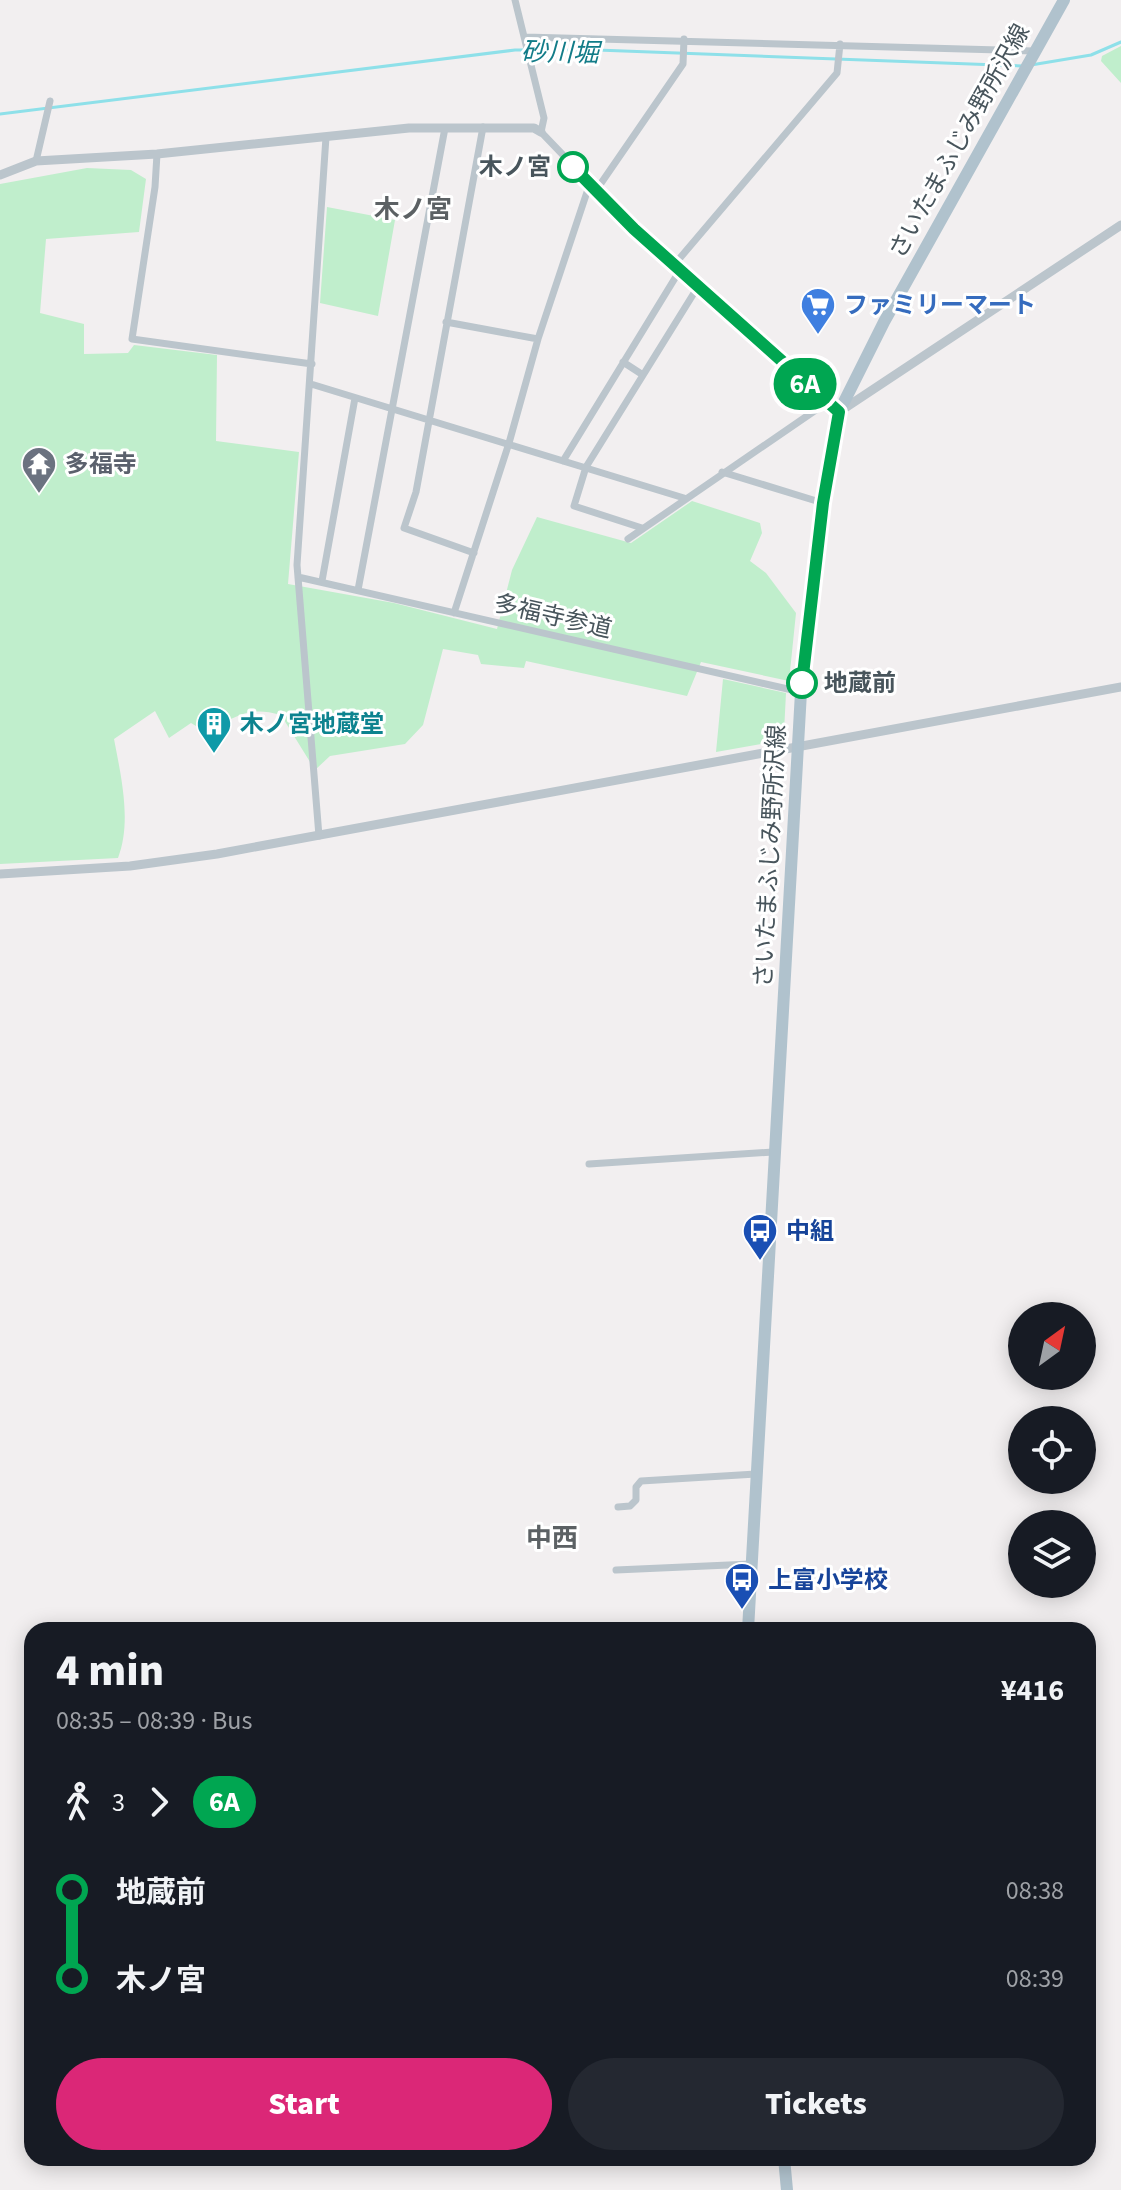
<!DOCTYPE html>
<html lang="en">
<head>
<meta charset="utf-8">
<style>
  :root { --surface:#171b24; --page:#242831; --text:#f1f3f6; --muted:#9ea1a6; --accent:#db2777 }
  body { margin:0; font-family:"Source Sans 3","Noto Sans JP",sans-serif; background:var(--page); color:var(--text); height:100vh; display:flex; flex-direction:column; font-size:30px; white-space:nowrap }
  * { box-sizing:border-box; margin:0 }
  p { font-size:26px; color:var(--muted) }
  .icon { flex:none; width:44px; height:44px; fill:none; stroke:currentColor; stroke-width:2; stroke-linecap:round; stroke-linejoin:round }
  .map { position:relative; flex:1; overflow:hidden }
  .side { position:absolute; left:24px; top:1622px; width:1072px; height:544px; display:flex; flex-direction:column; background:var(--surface); border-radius:24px; box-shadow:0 4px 20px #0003 }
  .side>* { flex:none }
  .badge { padding:0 16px; border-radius:26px; font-size:28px; line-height:52px }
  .needle { width:52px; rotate:33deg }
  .controls { position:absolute; left:1008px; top:1302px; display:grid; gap:16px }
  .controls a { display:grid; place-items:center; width:88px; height:88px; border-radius:50%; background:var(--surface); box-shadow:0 4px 20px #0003; font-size:40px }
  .map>.badge { position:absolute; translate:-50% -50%; box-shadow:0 0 0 4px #fff }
  .legs { display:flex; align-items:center; gap:12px; height:88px; padding:0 32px; font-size:26px }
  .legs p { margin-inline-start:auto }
  .head { display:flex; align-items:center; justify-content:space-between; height:136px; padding:0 32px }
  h1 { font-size:44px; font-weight:800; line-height:60px }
  .cta { display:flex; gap:16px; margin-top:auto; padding:16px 32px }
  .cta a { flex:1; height:92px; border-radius:48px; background:var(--accent); color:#fff; font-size:32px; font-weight:800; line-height:92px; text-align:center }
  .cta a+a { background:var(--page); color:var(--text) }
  ul { padding:0 32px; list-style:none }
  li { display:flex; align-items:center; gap:28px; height:88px; font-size:30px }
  li i { display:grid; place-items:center; width:12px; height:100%; margin:0 10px; background:currentColor }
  li i::after { content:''; width:20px; height:20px; margin:-10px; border:6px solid; border-radius:50%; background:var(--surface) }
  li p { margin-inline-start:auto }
  li:first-child i { background:linear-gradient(#0000 50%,currentColor 0) }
  li:last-child i { background:linear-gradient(currentColor 50%,#0000 0) }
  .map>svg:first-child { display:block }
</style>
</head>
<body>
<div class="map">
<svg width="1121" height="2190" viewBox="0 0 1121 2190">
  <rect width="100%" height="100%" fill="#f2eff0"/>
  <path fill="#c0eecc" d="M1121,46V83L1101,61L1102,56Z
    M87,168L131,170L146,179L139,232L46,239L40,313L84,324V354L128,353L134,345L217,355L216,441L299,452L288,584L394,603L497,629L512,570L537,517L631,543L692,501L760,523L762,533L750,561L766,573L796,613L789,681L701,662L687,696L526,661L524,668L481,664L478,655L443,649L423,725L405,744L330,756L315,770L281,715C242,704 237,722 201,729L191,723L169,738L155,711L114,739C121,776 132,822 118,858L0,864V184Z
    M327,207L395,220L378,316L320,303Z
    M723,679L786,693L784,732L778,741L716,752Z"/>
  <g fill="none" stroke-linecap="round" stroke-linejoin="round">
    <path stroke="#8ee0e9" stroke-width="3" d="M1031,65L1091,55L1121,42
      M0,114L515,50H597L1023,66"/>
    <path stroke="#bbc5cc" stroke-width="7" d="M515,0L544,118L541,132L634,229L839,412
      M525,37L1034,51
      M157,154L155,187L132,339L312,364
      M36,161L50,101
      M595,192L683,64L684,39
      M674,265L837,73L840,44
      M446,322L538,339
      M623,362L643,375
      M311,384L684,498
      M563,461L680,270
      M722,472L823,503
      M642,528L574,506L586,467L699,285
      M628,539L826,403
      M474,553L404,528L416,492L483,127
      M298,577L801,692
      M322,581L355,398
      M358,590L445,128
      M454,613L509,443L538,339L589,186
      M319,836L297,565L326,137
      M589,1164L773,1152
      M618,1507L630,1506L636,1500V1487L641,1481L756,1474
      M616,1570L751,1564"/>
    <path stroke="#bbc5cc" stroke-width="9" d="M0,175L36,161L157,154L409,128H534L541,132
      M842,410L1121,225
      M0,874L130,866L217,854L1121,687"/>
    <path stroke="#b0c2cd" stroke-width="12" d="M748,1630L801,692L823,503L839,412L884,322L1064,0
      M784,2158L787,2190"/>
  </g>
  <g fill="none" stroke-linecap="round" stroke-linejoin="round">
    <defs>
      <path id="line-1" d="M573,167L634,229L839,412L823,503L802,683"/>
    </defs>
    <use href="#line-1" stroke="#fff" stroke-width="18"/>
    <use href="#line-1" stroke="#00a651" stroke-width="12"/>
  </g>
  <defs>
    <symbol id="supermarket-pin" viewBox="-11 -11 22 30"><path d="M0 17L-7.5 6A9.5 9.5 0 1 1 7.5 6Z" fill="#3f7fe0" stroke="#fff"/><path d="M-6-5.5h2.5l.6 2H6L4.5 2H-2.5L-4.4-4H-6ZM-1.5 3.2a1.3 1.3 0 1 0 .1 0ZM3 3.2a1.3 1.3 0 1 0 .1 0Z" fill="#fff"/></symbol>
    <symbol id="temple-pin" viewBox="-11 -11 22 30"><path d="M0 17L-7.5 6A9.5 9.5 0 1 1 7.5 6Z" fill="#6b7280" stroke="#fff"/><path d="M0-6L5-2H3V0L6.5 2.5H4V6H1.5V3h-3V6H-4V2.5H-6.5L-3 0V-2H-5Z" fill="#fff"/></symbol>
    <symbol id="building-pin" viewBox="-11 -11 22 30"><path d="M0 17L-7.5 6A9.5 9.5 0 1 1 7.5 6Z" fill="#0f9aa8" stroke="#fff"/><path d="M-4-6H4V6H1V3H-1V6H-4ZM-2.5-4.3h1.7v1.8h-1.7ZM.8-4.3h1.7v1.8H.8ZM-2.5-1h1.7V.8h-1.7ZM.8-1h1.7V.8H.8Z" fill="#fff"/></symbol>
    <symbol id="bus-pin" viewBox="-11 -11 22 30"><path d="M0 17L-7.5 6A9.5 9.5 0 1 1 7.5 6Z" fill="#1a4fb4" stroke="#fff"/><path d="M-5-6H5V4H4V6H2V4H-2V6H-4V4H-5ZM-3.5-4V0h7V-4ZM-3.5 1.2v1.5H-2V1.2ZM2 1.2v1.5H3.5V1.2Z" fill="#fff"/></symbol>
  </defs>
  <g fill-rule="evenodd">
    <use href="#supermarket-pin" x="798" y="285" width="40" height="54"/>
    <use href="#temple-pin" x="19" y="444" width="40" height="54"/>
    <use href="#building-pin" x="194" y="704" width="40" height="54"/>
    <use href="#bus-pin" x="740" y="1211" width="40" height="54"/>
    <use href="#bus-pin" x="722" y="1560" width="40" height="54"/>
  </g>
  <g fill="#fff" stroke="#00a651" stroke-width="4">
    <circle cx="573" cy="167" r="14"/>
    <circle cx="802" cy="683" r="14"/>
  </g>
  <g text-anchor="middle" stroke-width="6" stroke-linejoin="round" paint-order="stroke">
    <g font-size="24" fill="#48555c" stroke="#fff">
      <text transform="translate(959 141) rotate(-61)" y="8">さいたまふじみ野所沢線</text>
      <text transform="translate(553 616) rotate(13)" y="8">多福寺参道</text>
      <text transform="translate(770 856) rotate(-87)" y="8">さいたまふじみ野所沢線</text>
    </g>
    <g font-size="24" font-weight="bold" fill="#48555c" stroke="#fff" text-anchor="end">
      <text x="551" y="175">木ノ宮</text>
      <text x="824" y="691" text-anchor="start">地蔵前</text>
    </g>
    <g font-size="24" font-weight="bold" fill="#366cbe" stroke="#fff" text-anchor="start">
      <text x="844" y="313">ファミリーマート</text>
    </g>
    <g font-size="24" font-weight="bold" fill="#5b616d" stroke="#fff" text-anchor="start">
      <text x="65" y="472">多福寺</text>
    </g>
    <g font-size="24" font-weight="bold" fill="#0d838f" stroke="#fff" text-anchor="start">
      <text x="240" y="732">木ノ宮地蔵堂</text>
    </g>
    <g font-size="24" font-weight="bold" fill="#164399" stroke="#fff" text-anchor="start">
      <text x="786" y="1239">中組</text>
      <text x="768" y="1588">上富小学校</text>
    </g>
    <g font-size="26" font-style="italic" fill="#127c88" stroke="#fff">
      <text transform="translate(560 52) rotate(1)" y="9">砂川堀</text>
    </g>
    <g font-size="26" font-weight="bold" fill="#5c6164" stroke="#fff">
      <text x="413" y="218">木ノ宮</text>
      <text x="552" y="1547">中西</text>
    </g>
  </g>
</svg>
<div class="controls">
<a><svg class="needle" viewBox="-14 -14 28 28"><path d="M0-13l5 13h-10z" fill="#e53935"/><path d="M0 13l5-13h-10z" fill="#9ea1a6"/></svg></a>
<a><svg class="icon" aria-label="locate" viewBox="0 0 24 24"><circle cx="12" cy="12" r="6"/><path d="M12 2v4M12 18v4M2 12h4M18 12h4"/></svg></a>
<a><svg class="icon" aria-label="layers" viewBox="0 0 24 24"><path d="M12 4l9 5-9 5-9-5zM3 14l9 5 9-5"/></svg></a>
</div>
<b class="badge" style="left:805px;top:384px;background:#00a651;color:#fff">6A</b>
<section class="side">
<div class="head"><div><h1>4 min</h1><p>08:35 – 08:39 · Bus</p></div><b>¥416</b></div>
<div class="legs"><svg class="icon" aria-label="walk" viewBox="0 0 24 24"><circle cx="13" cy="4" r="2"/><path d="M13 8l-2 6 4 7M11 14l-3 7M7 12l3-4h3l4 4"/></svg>3<svg class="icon" aria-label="forward" viewBox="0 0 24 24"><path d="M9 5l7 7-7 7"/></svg><b class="badge" style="background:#00a651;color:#fff">6A</b></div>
<ul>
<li><i style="color:#00a651"></i><b>地蔵前</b><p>08:38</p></li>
<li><i style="color:#00a651"></i><b>木ノ宮</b><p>08:39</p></li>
</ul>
<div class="cta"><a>Start</a><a>Tickets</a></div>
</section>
</div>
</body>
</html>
